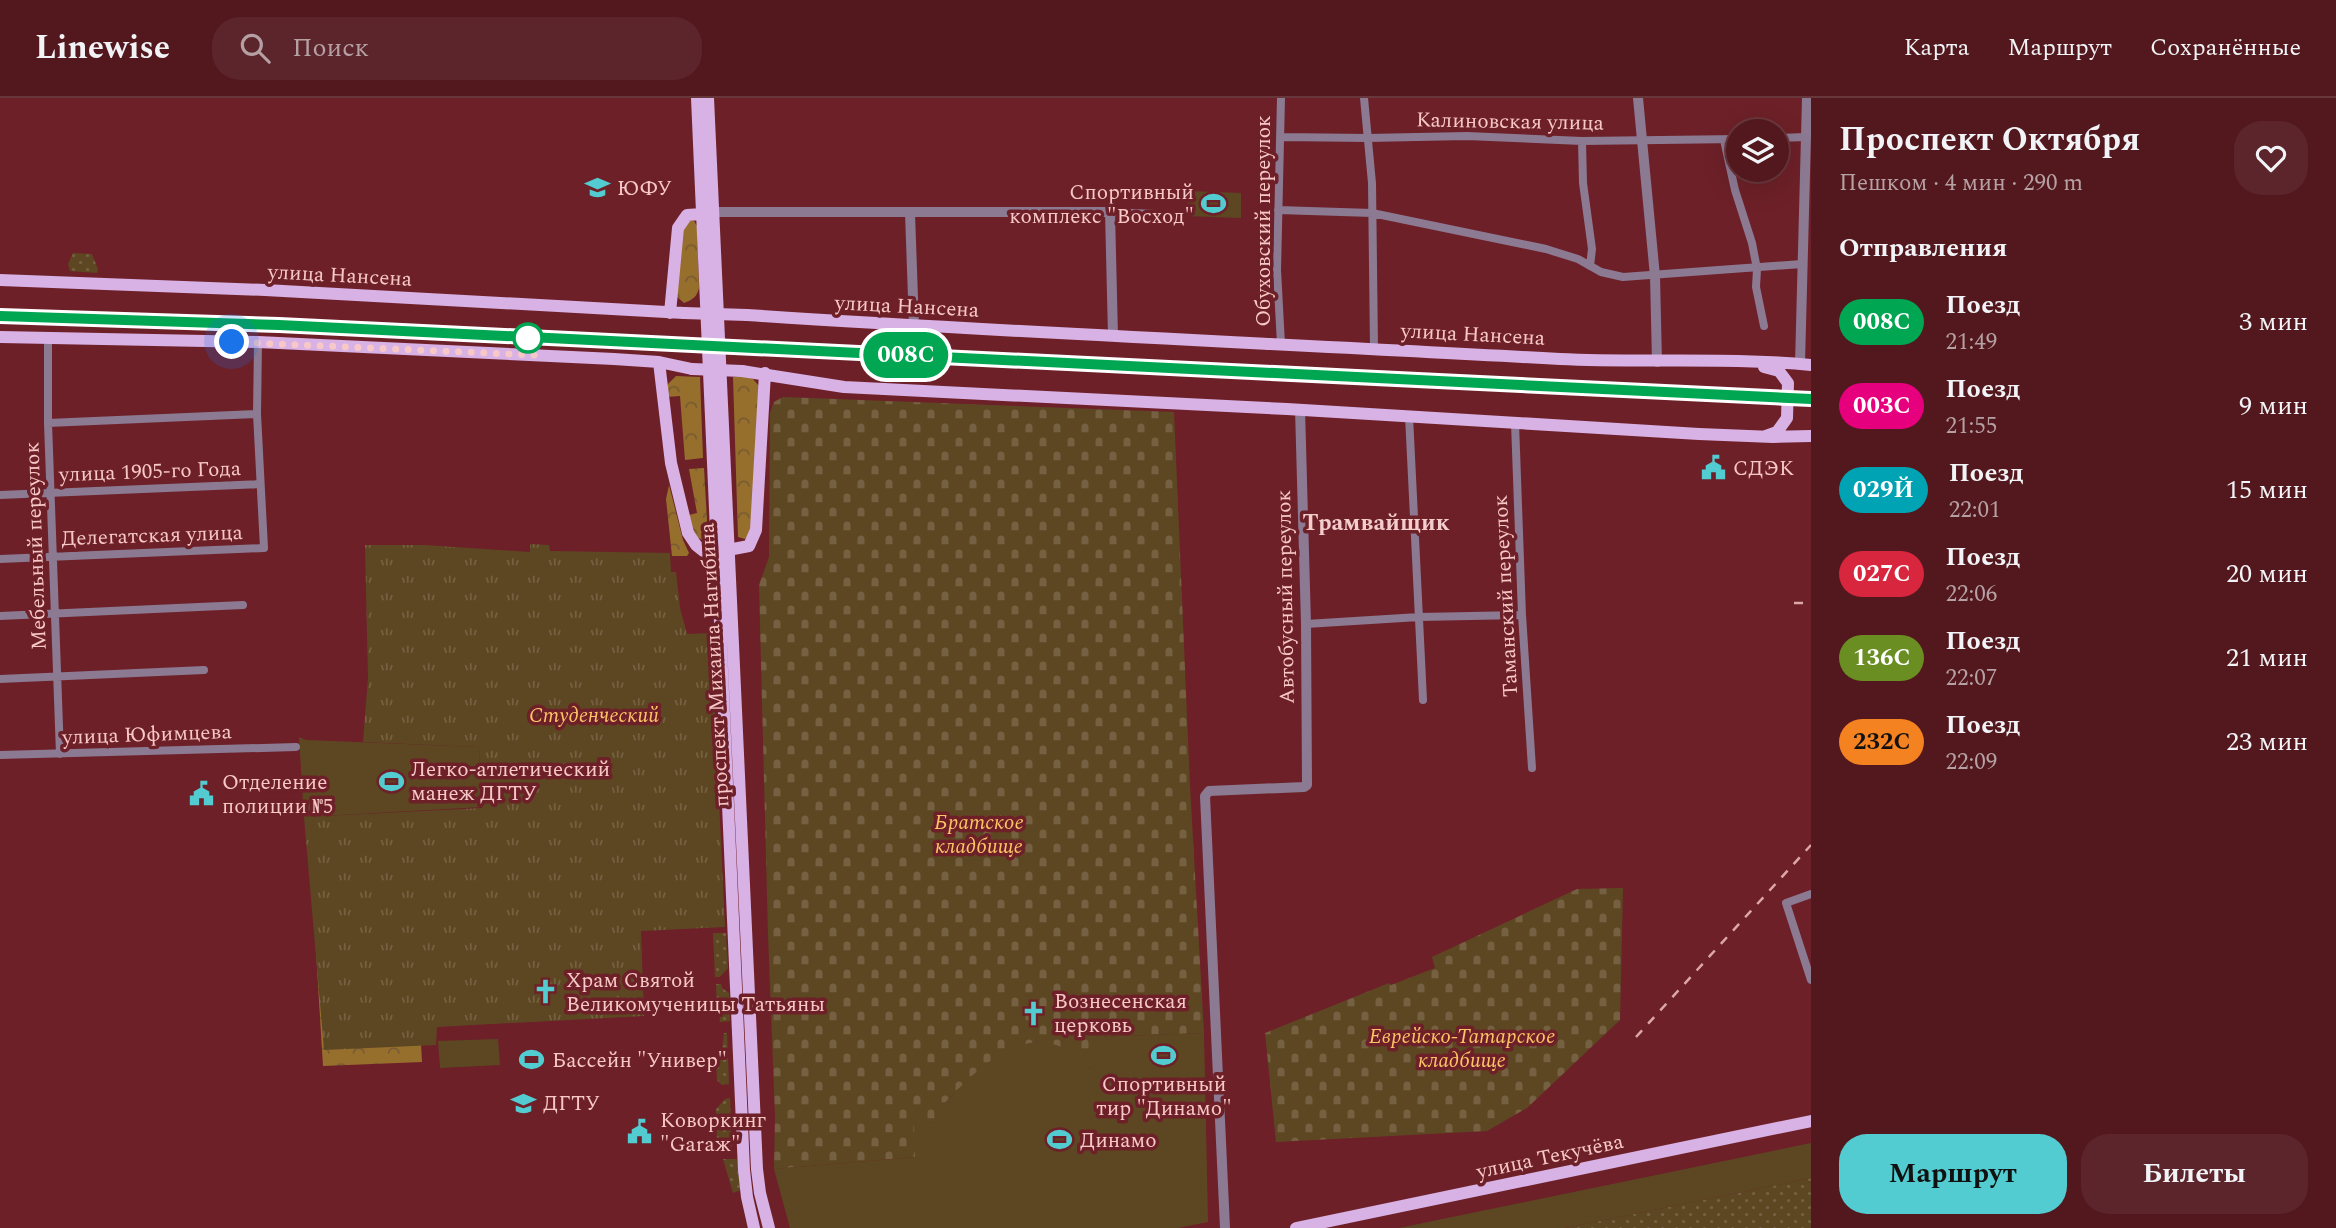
<!DOCTYPE html>
<html lang="ru">
<head>
<meta charset="utf-8">
<style>
  :root { --surface:#52181e; --page:#5c252b; --text:#f1f3f6; --muted:#b5a0a4; --line:#68373c; --accent:#52ccd0 }
  body { margin:0; font-family:Spectral,serif; background:var(--page); color:var(--text); height:100vh; display:flex; flex-direction:column; font-size:26px; white-space:nowrap }
  * { box-sizing:border-box; margin:0 }
  p { font-size:23px; color:var(--muted) }
  .icon { flex:none; width:38px; height:38px; fill:none; stroke:currentColor; stroke-width:2; stroke-linecap:round; stroke-linejoin:round }
  .map { position:relative; flex:1; overflow:hidden }
  .side { display:flex; flex-direction:column; background:var(--surface); width:525px }
  .side>* { flex:none }
  .badge { padding:0 14px; border-radius:23px; font-size:24px; line-height:46px }
  .tools { position:absolute; left:1726px; top:21px; display:grid; gap:14px }
  .tools a { display:grid; place-items:center; width:63px; height:63px; border-radius:50%; background:var(--surface); box-shadow:0 7px 28px #0002,0 0 0 2px var(--line); font-size:35px }
  .you { position:absolute; width:35px; height:35px; margin:-18px; border:5px solid #fff; border-radius:50%; background:#1a73e8; box-shadow:0 0 0 10px #1a73e833 }
  .map>.badge { position:absolute; translate:-50% -50%; box-shadow:0 0 0 4px #fff }
  h2 { padding:0 28px; font-size:26px; line-height:63px }
  .round { display:grid; place-items:center; flex:none; width:74px; height:74px; border-radius:28px; background:var(--page) }
  .head { display:flex; align-items:center; justify-content:space-between; height:119px; padding:0 28px }
  h1 { font-size:33px; font-weight:700; line-height:52px }
  .primary-button { display:flex; gap:14px; margin-top:auto; padding:14px 28px }
  .primary-button a { flex:1; height:80px; border-radius:28px; background:var(--accent); color:#111; font-size:28px; font-weight:700; line-height:80px; text-align:center }
  .primary-button a+a { background:var(--page); color:var(--text) }
  ul { padding:0; list-style:none }
  li { display:flex; align-items:center; gap:21px; height:84px; padding:0 28px }
  li div { flex:1 }
  li b { display:block; font-size:26px }
  li em { font-style:normal }
  li .badge { min-width:77px; font-weight:700; text-align:center }
  header { display:flex; align-items:center; gap:42px; box-sizing:border-box; height:98px; padding:0 35px; background:var(--surface); border-bottom:2px solid var(--line) }
  header strong { font-size:33px }
  nav { display:flex; gap:38px; margin-inline-start:auto; font-size:24px }
  .search { width:490px; height:63px; background:var(--page); display:flex; align-items:center; gap:18px; box-sizing:border-box; padding:0 24px; border-radius:28px; color:var(--muted); font-size:26px }
  main { display:flex; flex:1; min-height:0 }
  .map>svg:first-child { display:block }
</style>
</head>
<body>
<header>
<strong>Linewise</strong>
<div class="search"><svg class="icon" aria-label="search" viewBox="0 0 24 24"><circle cx="10" cy="10" r="6"/><path d="M15 15l6 6"/></svg>Поиск</div>
<nav><a>Карта</a><a>Маршрут</a><a>Сохранённые</a></nav>
</header>
<main>
<div class="map">
<svg width="1811" height="1130" viewBox="0 0 1811 1130">
  <defs>
    <pattern id="grass-dots" width="8" height="8" patternUnits="userSpaceOnUse" patternTransform="scale(1.75)"><rect width="8" height="8" fill="#5d4722"/><path d="M2 2h.1M6 6h.1" fill="none" stroke="#756041" stroke-width="1.8" stroke-linecap="round"/></pattern>
    <pattern id="forest-crowns" width="20" height="18" patternUnits="userSpaceOnUse" patternTransform="scale(1.75)"><rect width="20" height="18" fill="#976f2c"/><path d="M2 6a3 3 0 1 1 6 0M12 15a3 3 0 1 1 6 0" fill="none" stroke="#785b32"/></pattern>
    <pattern id="cemetery-stones" width="16" height="16" patternUnits="userSpaceOnUse" patternTransform="scale(1.75)"><rect width="16" height="16" fill="#5d4722"/><path d="M2 7V4a2 2 0 0 1 4 0v3zM10 15v-3a2 2 0 0 1 4 0v3z" fill="#756041"/></pattern>
    <pattern id="park-tufts" width="24" height="20" patternUnits="userSpaceOnUse" patternTransform="scale(1.75)"><rect width="24" height="20" fill="#5d4722"/><path d="M3 7l-1-3M5 7V3M7 7l1-3M15 17l-1-3M17 17v-4M19 17l1-3" fill="none" stroke="#756041"/></pattern>
  </defs>
  <rect width="100%" height="100%" fill="#6d2028"/>
  <path fill="url(#grass-dots)" d="M73,155L92,156L98,171L97,175L70,173L68,166Z
    M713,835H726L728,870L720,879H715Z
    M716,886H721L722,890L729,895L730,923L720,924L719,914H717Z
    M724,935H727L729,986L722,987L717,982L716,963L721,960Z
    M730,1000L732,1051L721,1053L717,1049L716,1011L725,1001Z
    M723,1061H737L741,1092L733,1095Z
    M1811,1080V1130H1565Z"/>
  <path fill="url(#forest-crowns)" d="M688,122L694,123L697,128L699,190C697,199 692,202 684,205L675,197L681,135Z
    M676,278L700,279L703,360L685,362L680,298L666,299L668,286Z
    M743,278L753,281L759,288L753,435L745,441L738,439L733,279Z
    M704,370L708,440L705,444L694,437L689,417L697,415L689,371Z
    M669,387L683,442L689,455L687,458H672L666,401Z
    M314,820L421,945L422,964L323,968Z"/>
  <path fill="url(#cemetery-stones)" d="M783,299L1174,314L1190,688L1204,935L1095,939V974L1074,957L958,991L946,1004L915,1059L774,1071L775,1018L768,836L759,487L769,459L770,315L774,304Z
    M1623,790L1620,922L1527,1010L1487,1033L1276,1044L1265,935L1389,885L1391,887L1435,870L1432,859L1577,791Z"/>
  <path fill="url(#park-tufts)" d="M530,446L549,447L550,453L670,455L671,474H676L680,510L687,536L711,535L725,829L641,833L644,918L437,929L436,947L324,952L304,719L482,710L479,649L363,644L368,580L365,447H424L530,454Z"/>
  <path fill="#5d4722" d="M1188,93L1241,95V120L1187,118Z
    M299,639L306,642L479,649L482,709L304,719Z
    M1204,935L1208,1124L1178,1130H790L774,1071L915,1059L914,1025H935L934,1005L946,1004C971,977 1012,935 1053,946C1069,950 1082,964 1094,973V939Z
    M498,941L500,967L440,970L438,943Z
    M1811,1045V1080L1565,1130H1399Z"/>
  <g fill="none" stroke-linecap="round" stroke-linejoin="round">
    <path stroke="#8c7992" stroke-width="8" d="M1281,0L1277,172L1281,246
      M1364,0L1372,85L1374,249
      M1281,39L1367,40L1467,38L1582,43L1738,41
      M1776,40L1806,39
      M1724,42L1735,92L1752,145L1757,171L1756,189L1764,228
      M1582,43L1583,85L1592,151L1590,168
      M1278,112L1372,115L1546,151L1578,161L1601,174L1623,179L1802,166
      M1110,114L1157,116
      M48,239V325L60,656
      M1409,318L1423,602
      M48,325L257,316
      M1515,325L1522,517L1532,670
      M0,397L260,386
      M0,461L264,450L257,316L258,244
      M0,518L243,507
      M1306,526L1419,519L1522,517
      M0,581L204,572
      M0,657L296,649
      M1811,796L1786,805L1811,882"/>
    <path stroke="#8c7992" stroke-width="10" d="M1638,0L1655,178L1657,264
      M715,114H1110L1113,238
      M910,115L914,228
      M1800,266L1807,0
      M1225,1130L1205,698L1209,693L1304,689L1307,687L1306,526L1300,311"/>
    <path stroke="#d8b1e5" stroke-width="12" d="M697,0L744,1072L747,1099L754,1130
      M708,0L757,1071L760,1095L769,1130
      M0,182L265,192L684,215
      M670,215L678,130L687,117L702,116
      M747,217C1018,235 1289,246 1560,261C1643,265 1728,259 1811,267
      M0,239L258,244L614,261L659,264L692,271
      M659,264L671,365L688,435L696,447L716,463
      M1764,269L1779,273L1788,285L1787,320L1777,334L1766,338
      M742,273L844,289L1287,311L1699,336L1773,339L1811,338
      M728,452L749,448L756,432L765,275
      M1296,1130L1811,1023"/>
    <path stroke="#dda7a9" stroke-width="2.5" stroke-dasharray="9 9" stroke-linecap="butt" d="M0,212L280,223L1663,291L1811,296
      M1794,505H1811
      M1636,939L1811,747"/>
    <path stroke="#d8b1e5" stroke-width="12" d="M684,215L747,217
      M692,271L742,273"/>
  </g>
  <g fill="none" stroke-linecap="round" stroke-linejoin="round">
    <defs>
      <path id="line" d="M0,218L279,227L1811,301"/>
    </defs>
    <use href="#line" stroke="#fff" stroke-width="16"/>
    <use href="#line" stroke="#00a651" stroke-width="10"/>
    <path stroke="#f8c8c8" stroke-width="7" stroke-dasharray="0 12.6" d="M232,244L534,257L528,240"/>
  </g>
  <defs>
    <symbol id="university-bare" viewBox="-9 -9 18 18"><path d="M0-5L7-2L0 1L-7-2ZM-4 1L0 2.5L4 1V4Q0 6-4 4Z" fill="#52ccd0" stroke="#6d2028" stroke-width="2.5" paint-order="stroke"/></symbol>
    <symbol id="stadium-bare" viewBox="-9 -9 18 18"><path d="M0-5a6.5 5 0 1 0 0 10a6.5 5 0 1 0 0-10ZM-3.5-1.8h7v3.6h-7Z" fill="#52ccd0" stroke="#6d2028" stroke-width="2.5" paint-order="stroke"/></symbol>
    <symbol id="civic-bare" viewBox="-9 -9 18 18"><path d="M-.6-6.5H3V-4.5H.6V-3L4-1V1h2V6H-6V1h2V-1L-.6-3ZM-1.2 2.5V6h2.4V2.5Z" fill="#52ccd0" stroke="#6d2028" stroke-width="2.5" paint-order="stroke"/></symbol>
    <symbol id="church-bare" viewBox="-9 -9 18 18"><path d="M-1.2-6h2.4v3.5h3.3v2.4h-3.3V6h-2.4V-.1h-3.3v-2.4h3.3Z" fill="#52ccd0" stroke="#6d2028" stroke-width="2.5" paint-order="stroke"/></symbol>
  </defs>
  <g fill-rule="evenodd">
    <use href="#university-bare" x="580" y="72" width="35" height="35"/>
    <use href="#stadium-bare" x="1196" y="88" width="35" height="35"/>
    <use href="#civic-bare" x="1696" y="352" width="35" height="35"/>
    <use href="#stadium-bare" x="374" y="666" width="35" height="35"/>
    <use href="#civic-bare" x="184" y="678" width="35" height="35"/>
    <use href="#church-bare" x="528" y="876" width="35" height="35"/>
    <use href="#church-bare" x="1016" y="898" width="35" height="35"/>
    <use href="#stadium-bare" x="1146" y="940" width="35" height="35"/>
    <use href="#stadium-bare" x="514" y="944" width="35" height="35"/>
    <use href="#university-bare" x="506" y="988" width="35" height="35"/>
    <use href="#civic-bare" x="622" y="1016" width="35" height="35"/>
    <use href="#stadium-bare" x="1042" y="1024" width="35" height="35"/>
  </g>
  <circle fill="#fff" stroke="#00a651" stroke-width="3.5" cx="528" cy="240" r="14"/>
  <g text-anchor="middle" stroke-width="7" stroke-linejoin="round" paint-order="stroke">
    <g font-size="21" fill="#f8c8c8" stroke="#6d2028">
      <text transform="translate(1510 23) rotate(1)" y="7">Калиновская улица</text>
      <text transform="translate(1263 123) rotate(-90)" y="7">Обуховский переулок</text>
      <text transform="translate(340 177) rotate(3)" y="7">улица Нансена</text>
      <text transform="translate(907 208) rotate(3)" y="7">улица Нансена</text>
      <text transform="translate(1473 236) rotate(3)" y="7">улица Нансена</text>
      <text transform="translate(150 373) rotate(-2)" y="7">улица 1905-го Года</text>
      <text transform="translate(152 437) rotate(-2)" y="7">Делегатская улица</text>
      <text transform="translate(35 448) rotate(-92)" y="7">Мебельный переулок</text>
      <text transform="translate(1505 498) rotate(-93)" y="7">Таманский переулок</text>
      <text transform="translate(1285 499) rotate(-91)" y="7">Автобусный переулок</text>
      <text transform="translate(714 567) rotate(-93)" y="7">проспект Михаила Нагибина</text>
      <text transform="translate(147 636) rotate(-2)" y="7">улица Юфимцева</text>
      <text transform="translate(1550 1058) rotate(-12)" y="7">улица Текучёва</text>
    </g>
    <g font-size="21" fill="#f8c8c8" stroke="#6d2028" text-anchor="start">
      <text x="617" y="97">ЮФУ</text>
      <text x="1194" y="101" text-anchor="end">Спортивный<tspan x="1194" dy="24">комплекс "Восход"</tspan></text>
      <text x="1733" y="377">СДЭК</text>
      <text x="411" y="678">Легко-атлетический<tspan x="411" dy="24">манеж ДГТУ</tspan></text>
      <text x="222" y="691">Отделение<tspan x="222" dy="24">полиции №5</tspan></text>
      <text x="566" y="889">Храм Святой<tspan x="566" dy="24">Великомученицы Татьяны</tspan></text>
      <text x="1054" y="910">Вознесенская<tspan x="1054" dy="24">церковь</tspan></text>
      <text x="552" y="969">Бассейн "Универ"</text>
      <text x="1164" y="993" text-anchor="middle">Спортивный<tspan x="1164" dy="24">тир "Динамо"</tspan></text>
      <text x="543" y="1012">ДГТУ</text>
      <text x="660" y="1029">Коворкинг<tspan x="660" dy="24">"Gаraж"</tspan></text>
      <text x="1080" y="1049">Динамо</text>
    </g>
    <g font-size="21" font-style="italic" fill="#fcc467" stroke="#6d2028">
      <text x="594" y="624">Студенческий</text>
      <text x="979" y="731">Братское<tspan x="979" dy="24">кладбище</tspan></text>
      <text x="1462" y="945">Еврейско-Татарское<tspan x="1462" dy="24">кладбище</tspan></text>
    </g>
    <g font-size="23" font-weight="bold" fill="#f4cdcd" stroke="#6d2028">
      <text x="1376" y="432">Трамвайщик</text>
    </g>
  </g>
</svg>
<div class="tools">
<a><svg class="icon" aria-label="layers" viewBox="0 0 24 24"><path d="M12 4l9 5-9 5-9-5zM3 14l9 5 9-5"/></svg></a>
</div>
<div class="you" style="left:232px;top:244px"></div>
<b class="badge" style="left:906px;top:257px;background:#00a651;color:#fff">008С</b>
</div>
<section class="side">
<div class="head"><div><h1>Проспект Октября</h1><p>Пешком · 4 мин · 290 m</p></div><a class="round"><svg class="icon" aria-label="heart" viewBox="0 0 24 24"><path d="M12 20l-8-8c-3-5 5-10 8-4 3-6 11-1 8 4z"/></svg></a></div>
<h2>Отправления</h2>
<ul>
<li><span class="badge" style="background:#00a651;color:#fff">008С</span><div><b>Поезд</b><p>21:49</p></div><em>3 мин</em></li>
<li><span class="badge" style="background:#e6007e;color:#fff">003С</span><div><b>Поезд</b><p>21:55</p></div><em>9 мин</em></li>
<li><span class="badge" style="background:#00a3b4;color:#fff">029Й</span><div><b>Поезд</b><p>22:01</p></div><em>15 мин</em></li>
<li><span class="badge" style="background:#d7263d;color:#fff">027С</span><div><b>Поезд</b><p>22:06</p></div><em>20 мин</em></li>
<li><span class="badge" style="background:#6b8e23;color:#fff">136С</span><div><b>Поезд</b><p>22:07</p></div><em>21 мин</em></li>
<li><span class="badge" style="background:#f58220;color:#111">232C</span><div><b>Поезд</b><p>22:09</p></div><em>23 мин</em></li>
</ul>
<div class="primary-button"><a>Маршрут</a><a>Билеты</a></div>
</section>
</main>
</body>
</html>
